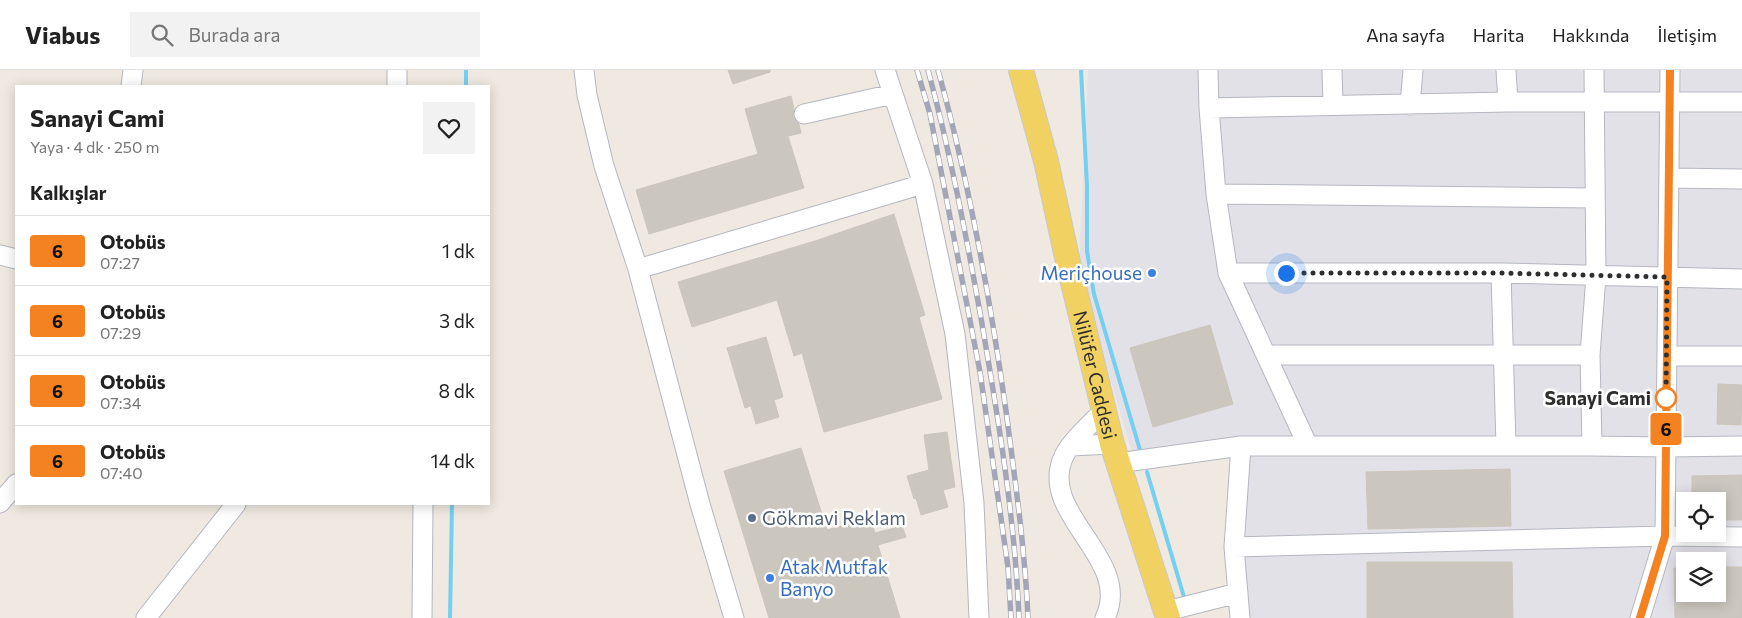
<!DOCTYPE html>
<html lang="tr">
<head>
<meta charset="utf-8">
<style>
  :root { --surface:#fff; --page:#f2f2f2; --text:#222; --muted:#767676; --line:#e0e0e0 }
  body { margin:0; font-family:Commissioner,sans-serif; background:var(--page); color:var(--text); height:100vh; display:flex; flex-direction:column; font-size:19px; white-space:nowrap }
  * { box-sizing:border-box; margin:0 }
  p { font-size:16px; color:var(--muted) }
  .icon { flex:none; width:28px; height:28px; fill:none; stroke:currentColor; stroke-width:2; stroke-linecap:round; stroke-linejoin:round }
  .map { position:relative; flex:1; overflow:hidden }
  .side { position:absolute; left:15px; top:15px; width:475px; height:420px; display:flex; flex-direction:column; background:var(--surface); border-radius:0px; box-shadow:0 2px 12px #0003 }
  .side>* { flex:none }
  .badge { padding:0 10px; border-radius:4px; font-size:18px; line-height:32px }
  .controls { position:absolute; left:1676px; top:422px; display:grid; gap:10px }
  .controls a { display:grid; place-items:center; width:50px; height:50px; border-radius:0px; background:var(--surface); box-shadow:0 2px 12px #0003; font-size:25px }
  .you { position:absolute; width:25px; height:25px; margin:-12px; border:4px solid #fff; border-radius:50%; background:#1a73e8; box-shadow:0 0 0 8px #1a73e833 }
  .map>.badge { position:absolute; translate:-50% -50%; box-shadow:0 0 0 2px #fff }
  h2 { padding:0 15px; font-size:19px; line-height:45px }
  .round { display:grid; place-items:center; flex:none; width:52px; height:52px; border-radius:0px; background:var(--page) }
  .overview { display:flex; align-items:center; justify-content:space-between; height:85px; padding:0 15px }
  h1 { font-size:24px; font-weight:700; line-height:38px }
  ul { padding:0; list-style:none }
  li { display:flex; align-items:center; gap:15px; height:70px; padding:0 15px; border-top:1px solid var(--line) }
  li div { flex:1 }
  li b { display:block; font-size:19px }
  li em { font-style:normal }
  li .badge { min-width:55px; font-weight:700; text-align:center }
  header { display:flex; align-items:center; gap:30px; box-sizing:border-box; height:70px; padding:0 25px; background:var(--surface); border-bottom:1px solid var(--line) }
  header strong { font-size:24px }
  nav { display:flex; gap:28px; margin-inline-start:auto; font-size:18px }
  .search { width:350px; height:45px; background:var(--page); display:flex; align-items:center; gap:12px; box-sizing:border-box; padding:0 18px; border-radius:0px; color:var(--muted); font-size:19px }
  .map>svg:first-child { display:block }
</style>
</head>
<body>
<header>
<strong>Viabus</strong>
<div class="search"><svg class="icon" aria-label="search" viewBox="0 0 24 24"><circle cx="10" cy="10" r="6"/><path d="M15 15l6 6"/></svg>Burada ara</div>
<nav><a>Ana sayfa</a><a>Harita</a><a>Hakkında</a><a>İletişim</a></nav>
</header>
<div class="map">
<svg width="1742" height="548" viewBox="0 0 1742 548">
  <rect width="100%" height="100%" fill="#efe9e1"/>
  <path fill="#e3e1e8" fill-rule="evenodd" d="M1088,0H1742V548H1240L1241,376L1132,383L1079,202ZM1685,431H1718V464H1685ZM1685,491H1718V524H1685Z"/>
  <g fill="none" stroke-linecap="round" stroke-linejoin="round">
    <path stroke="#75cff0" stroke-width="4" d="M466,0V16
      M1081,0L1087,116V181L1094,224L1140,380
      M1147,402L1184,527
      M450,548L452,434"/>
  </g>
  <path fill="#cbc7bf" stroke="#cbc5ba" d="M728,0H770V2L733,14Z
    M791,26L794,39L793,47L799,54L801,63L788,66L804,118L649,164L636,120L758,84L745,39Z
    M894,144L925,245L919,247L942,329L824,362L802,283L794,286L777,230L692,257L678,212L815,171Z
    M1210,255L1233,334L1153,357L1130,278Z
    M766,267L783,327L774,330L779,347L756,354L751,336L745,338L727,278Z
    M1718,314L1742,315L1741,355L1717,354Z
    M947,362L955,417L943,420L948,437L921,445L916,428L914,429L907,406L929,400L924,365Z
    M801,378L827,460L870,448L875,463L902,456L906,467L878,475L900,548H769L724,401Z
    M1510,399L1511,456L1368,459L1366,402Z
    M1742,405V450H1718V431H1692V406Z
    M1367,492H1512L1513,548H1367Z
    M1718,497H1742V548H1675L1674,498H1685V524H1718Z"/>
  <g fill="none" stroke-linecap="round" stroke-linejoin="round">
    <defs>
      <path id="minor" d="M584,0L587,25L604,96L638,199L700,434L734,548
        M885,0L923,114L955,264L974,433L979,548
        M1208,0L1209,38L1216,124L1228,203L1308,376
        M1332,0L1333,35
        M1506,0L1508,32
        M131,16L133,0
        M397,16V0
        M1410,35L1413,0
        M1209,38L1508,32H1742
        M804,44L893,24
        M1669,108L1742,109
        M1216,124L1595,128
        M0,185L16,189
        M638,199L923,114
        M1228,203H1501L1742,209
        M1501,203L1506,376
        M1267,285H1590
        M1667,286H1742
        M1104,340C1093,352 1070,372 1064,386C1036,444 1134,488 1105,548
        M1071,376L1112,374
        M1592,376L1590,285L1596,206L1594,0
        M1118,393L1241,376H1592L1666,377L1742,376
        M0,433L16,414
        M1234,477L1665,466L1742,467
        M1167,541L1238,523
        M146,548L236,434
        M422,548L423,434
        M1240,548L1234,477L1241,376
        M1640,548L1665,466L1670,0"/>
      <g id="major">
        <path id="s1" d="M1021,0L1046,91L1068,192L1112,374L1168,548"/>
      </g>
    </defs>
    <use href="#minor" stroke="#b4b7c1" stroke-width="21"/>
    <use href="#major" stroke="#c9c9c9" stroke-width="26"/>
    <use href="#minor" stroke="#fff" stroke-width="19"/>
    <use href="#major" stroke="#f2d163" stroke-width="24"/>
    <defs>
      <path id="rail" d="M917,0L930,44L980,302L1008,497L1011,548
        M928,0C950,81 966,165 981,248C998,347 1015,448 1019,548
        M938,0C969,112 990,227 1006,341C1015,410 1025,478 1028,548"/>
    </defs>
    <use href="#rail" stroke="#a3a6b8" stroke-width="5.5"/>
    <use href="#rail" stroke="#fff" stroke-width="4" stroke-dasharray="11" stroke-linecap="butt"/>
  </g>
  <g fill="none" stroke-linecap="round" stroke-linejoin="round">
    <defs>
      <path id="line" d="M1640,548L1665,466L1670,0"/>
    </defs>
    <use href="#line" stroke="#fff" stroke-width="11"/>
    <use href="#line" stroke="#f58220" stroke-width="8"/>
    <path stroke="#2e2e2e" stroke-width="5" stroke-dasharray="0 9" d="M1286,203H1501L1667,207L1666,328"/>
  </g>
  <g fill="#3f7fe0" stroke="#fff" stroke-width="2">
    <circle cx="1152" cy="203" r="5"/>
    <circle cx="770" cy="508" r="5"/>
  </g>
  <circle fill="#fff" stroke="#f58220" stroke-width="2.5" cx="1666" cy="328" r="10"/>
  <circle fill="#5c6f8a" stroke="#fff" stroke-width="2" cx="752" cy="448" r="5"/>
  <g text-anchor="middle" stroke-width="5" stroke-linejoin="round" paint-order="stroke">
    <g font-size="19" fill="#366cbe" stroke="#fff" text-anchor="end">
      <text x="1142" y="210">Meriçhouse</text>
      <text x="780" y="504" text-anchor="start">Atak Mutfak<tspan x="780" dy="22">Banyo</tspan></text>
    </g>
    <g font-size="19" fill="#2e2e2e" stroke="#fff">
      <text dy="7" stroke="none"><textPath href="#s1" startOffset="314">Nilüfer Caddesi</textPath></text>
    </g>
    <g font-size="19" font-weight="bold" fill="#2e2e2e" stroke="#fff" text-anchor="end">
      <text x="1651" y="335">Sanayi Cami</text>
    </g>
    <g font-size="19" fill="#4e5e75" stroke="#fff" text-anchor="start">
      <text x="762" y="455">Gökmavi Reklam</text>
    </g>
  </g>
</svg>
<div class="controls">
<a><svg class="icon" aria-label="locate" viewBox="0 0 24 24"><circle cx="12" cy="12" r="6"/><path d="M12 2v4M12 18v4M2 12h4M18 12h4"/></svg></a>
<a><svg class="icon" aria-label="layers" viewBox="0 0 24 24"><path d="M12 4l9 5-9 5-9-5zM3 14l9 5 9-5"/></svg></a>
</div>
<div class="you" style="left:1286px;top:203px"></div>
<b class="badge" style="left:1666px;top:359px;background:#f58220;color:#111">6</b>
<section class="side">
<div class="overview"><div><h1>Sanayi Cami</h1><p>Yaya · 4 dk · 250 m</p></div><a class="round"><svg class="icon" aria-label="heart" viewBox="0 0 24 24"><path d="M12 20l-8-8c-3-5 5-10 8-4 3-6 11-1 8 4z"/></svg></a></div>
<h2>Kalkışlar</h2>
<ul>
<li><span class="badge" style="background:#f58220;color:#111">6</span><div><b>Otobüs</b><p>07:27</p></div><em>1 dk</em></li>
<li><span class="badge" style="background:#f58220;color:#111">6</span><div><b>Otobüs</b><p>07:29</p></div><em>3 dk</em></li>
<li><span class="badge" style="background:#f58220;color:#111">6</span><div><b>Otobüs</b><p>07:34</p></div><em>8 dk</em></li>
<li><span class="badge" style="background:#f58220;color:#111">6</span><div><b>Otobüs</b><p>07:40</p></div><em>14 dk</em></li>
</ul>
</section>
</div>
</body>
</html>
